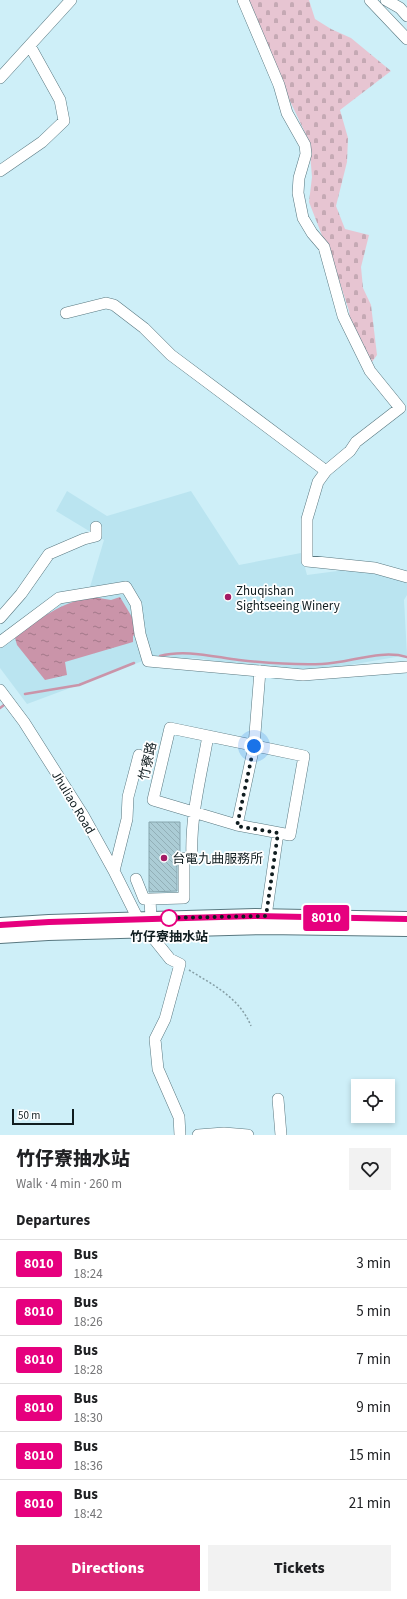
<!DOCTYPE html>
<html lang="en">
<head>
<meta charset="utf-8">
<style>
  :root { --surface:#fff; --page:#f2f2f2; --text:#202124; --muted:#757577; --line:#e0e0e0; --accent:#db2777 }
  body { margin:0; font-family:"Source Sans 3","Noto Sans TC",sans-serif; background:var(--page); color:var(--text); height:100vh; display:flex; flex-direction:column; font-size:15px; white-space:nowrap }
  * { box-sizing:border-box; margin:0 }
  p { font-size:13px; color:var(--muted) }
  .icon { flex:none; width:22px; height:22px; fill:none; stroke:currentColor; stroke-width:2; stroke-linecap:round; stroke-linejoin:round }
  .map { position:relative; height:1135px; overflow:hidden }
  .drawer { display:flex; flex-direction:column; background:var(--surface); flex:1 }
  .drawer>* { flex:none }
  .badge { padding:0 8px; border-radius:3px; font-size:14px; line-height:26px }
  .controls { position:absolute; left:351px; top:1079px; display:grid; gap:8px }
  .controls a { display:grid; place-items:center; width:44px; height:44px; border-radius:0px; background:var(--surface); box-shadow:0 2px 6px #0003; font-size:20px }
  .scale { position:absolute; left:12px; bottom:10px; width:62px; box-sizing:border-box; padding-left:4px; border:2px solid #101d20; border-top:0; font-size:11px; line-height:14px; white-space:nowrap; color:#101d20; -webkit-text-stroke:3px #fff; paint-order:stroke }
  .you { position:absolute; width:20px; height:20px; margin:-10px; border:3px solid #fff; border-radius:50%; background:#1a73e8; box-shadow:0 0 0 6px #1a73e833 }
  .map>.badge { position:absolute; translate:-50% -50%; box-shadow:0 0 0 2px #fff }
  h2 { padding:0 16px; font-size:15px; line-height:36px }
  .round { display:grid; place-items:center; flex:none; width:42px; height:42px; border-radius:0px; background:var(--page) }
  .headline { display:flex; align-items:center; justify-content:space-between; height:68px; padding:0 16px }
  h1 { font-size:19px; font-weight:800; line-height:30px }
  .cta { display:flex; gap:8px; margin-top:auto; padding:8px 16px }
  .cta a { flex:1; height:46px; border-radius:0px; background:var(--accent); color:#fff; font-size:16px; font-weight:800; line-height:46px; text-align:center }
  .cta a+a { background:var(--page); color:var(--text) }
  ul { padding:0; list-style:none }
  li { display:flex; align-items:center; gap:12px; height:48px; padding:0 16px; border-top:1px solid var(--line) }
  li div { flex:1 }
  li b { display:block; font-size:15px }
  li em { font-style:normal }
  li .badge { min-width:44px; font-weight:700; text-align:center }
  .map>svg:first-child { display:block }
</style>
</head>
<body>
<div class="map">
<svg width="407" height="1135" viewBox="0 0 407 1135">
  <defs>
    <pattern id="cemetery-stones" width="16" height="16" patternUnits="userSpaceOnUse"><rect width="16" height="16" fill="#e7c5d2"/><path d="M2 7V4a2 2 0 0 1 4 0v3zM10 15v-3a2 2 0 0 1 4 0v3z" fill="#c5a9b4"/></pattern>
    <pattern id="water-ripples" width="26" height="14" patternUnits="userSpaceOnUse"><rect width="26" height="14" fill="#ca94a9"/><path d="M2 4q2-2 4 0t4 0M15 11q2-2 4 0t4 0" fill="none" stroke="#a37889"/></pattern>
    <pattern id="building-back-hatch" width="6" height="6" patternUnits="userSpaceOnUse"><rect width="6" height="6" fill="#abccd5"/><path d="M-1 5l2 2M0 0l6 6M5-1l2 2" fill="none" stroke="#92afb7"/></pattern>
  </defs>
  <rect width="100%" height="100%" fill="#ceeff8"/>
  <path fill="#bae4f0" d="M67,491L107,516L191,491L239,565L301,553L307,575L368,567L407,580V595L404,600L407,655L298,674L196,658L140,662L27,704L0,668V639L55,593L90,587L104,540L56,511Z"/>
  <path fill="url(#cemetery-stones)" d="M242,0H309L315,19L331,29L351,38L391,71L340,110L348,138L347,162L336,206L345,229L369,235L361,267L363,288L371,305L377,355L372,362H365L353,340L349,311L337,274L309,202L312,177L309,141Z"/>
  <path fill="url(#water-ripples)" d="M93,597L111,600L120,597L132,617L137,633L133,636V642L65,662L67,675L45,680L17,645L15,638C38,619 63,601 93,597Z"/>
  <g fill="none" stroke-linecap="round" stroke-linejoin="round">
    <path stroke="#ca94a9" stroke-width="2.5" d="M160,656C185,649 214,657 239,660C267,663 294,665 322,664C350,663 380,649 407,657
      M25,694L79,685L134,663
      M0,708L4,705"/>
  </g>
  <path fill="url(#building-back-hatch)" stroke="#86a5ae" d="M149,822H180V852L177,858V891L149,892Z"/>
  <g fill="none" stroke-linecap="round" stroke-linejoin="round">
    <defs>
      <path id="minor" d="M243,0L279,85L287,113L305,145L306,154L299,178L298,193L303,218L312,233L324,247L343,316L370,371L400,408L356,442L350,451L326,471L318,482L307,519V561L375,568L407,577
        M370,0L407,39
        M386,0L400,8L407,16
        M0,78L71,0
        M0,171L42,142L64,121L60,100L30,46
        M66,313L106,303L114,305L144,328L171,355L326,471
        M0,618L21,594L49,554L84,539L96,536V527
        M0,642L59,598L126,587L136,604L140,634L148,661L303,675L407,667
        M0,690L24,722L83,815L114,871L138,919L170,959L180,964L165,1019L155,1039L158,1069L179,1117L180,1135
        M170,728L304,756L290,835L237,825L153,800Z
        M237,825L254,746L260,671
        M192,858C190,817 201,776 208,736
        M114,871L127,819L128,797L139,755
        M136,879L144,899H150
        M151,919L150,899L184,898V858
        M266,923V916L278,833
        M278,1099L281,1135
        M198,1135L224,1133L248,1135"/>
      <path id="major" d="M0,925L49,922L255,916L407,919
        M0,936L48,933L266,927L407,929"/>
    </defs>
    <use href="#minor" stroke="#597880" stroke-width="12"/>
    <use href="#major" stroke="#597880" stroke-width="16"/>
    <path stroke="#859ea5" stroke-width="1.5" stroke-dasharray="2 2" stroke-linecap="butt" d="M189,970C213,985 239,997 251,1026"/>
    <use href="#minor" stroke="#fff" stroke-width="11"/>
    <use href="#major" stroke="#fff" stroke-width="14"/>
  </g>
  <g fill="none" stroke-linecap="round" stroke-linejoin="round">
    <defs>
      <path id="line" d="M0,925L49,922L255,916L407,919"/>
    </defs>
    <use href="#line" stroke="#fff" stroke-width="9"/>
    <use href="#line" stroke="#e6007e" stroke-width="6"/>
    <path stroke="#101d20" stroke-width="4" stroke-dasharray="0 7.2" d="M169,918H163L266,916L278,833L237,826L254,746"/>
  </g>
  <g fill="#a31b65" stroke="#fff" stroke-width="1.5">
    <circle cx="228" cy="597" r="4"/>
    <circle cx="164" cy="858" r="4"/>
  </g>
  <circle fill="#fff" stroke="#e6007e" stroke-width="2" cx="169" cy="918" r="8"/>
  <g text-anchor="middle" stroke-width="3.5" stroke-linejoin="round" paint-order="stroke">
    <g font-size="13" fill="#101d20" stroke="#fff" text-anchor="start">
      <text x="236" y="595">Zhuqishan<tspan x="236" dy="15">Sightseeing Winery</tspan></text>
      <text x="172" y="863">台電九曲服務所</text>
    </g>
    <g font-size="13" fill="#101d20" stroke="#fff">
      <text transform="translate(147 761) rotate(-77)" y="5">竹寮路</text>
      <text transform="translate(74 802) rotate(59)" y="5">Jhuliao Road</text>
    </g>
    <g font-size="13" font-weight="bold" fill="#101d20" stroke="#fff">
      <text x="169" y="941">竹仔寮抽水站</text>
    </g>
  </g>
</svg>
<div class="controls">
<a><svg class="icon" aria-label="locate" viewBox="0 0 24 24"><circle cx="12" cy="12" r="6"/><path d="M12 2v4M12 18v4M2 12h4M18 12h4"/></svg></a>
</div>
<div class="scale">50 m</div>
<div class="you" style="left:254px;top:746px"></div>
<b class="badge" style="left:326px;top:918px;background:#e6007e;color:#fff">8010</b>
</div>
<section class="drawer">
<div class="headline"><div><h1>竹仔寮抽水站</h1><p>Walk · 4 min · 260 m</p></div><a class="round"><svg class="icon" aria-label="heart" viewBox="0 0 24 24"><path d="M12 20l-8-8c-3-5 5-10 8-4 3-6 11-1 8 4z"/></svg></a></div>
<h2>Departures</h2>
<ul>
<li><span class="badge" style="background:#e6007e;color:#fff">8010</span><div><b>Bus</b><p>18:24</p></div><em>3 min</em></li>
<li><span class="badge" style="background:#e6007e;color:#fff">8010</span><div><b>Bus</b><p>18:26</p></div><em>5 min</em></li>
<li><span class="badge" style="background:#e6007e;color:#fff">8010</span><div><b>Bus</b><p>18:28</p></div><em>7 min</em></li>
<li><span class="badge" style="background:#e6007e;color:#fff">8010</span><div><b>Bus</b><p>18:30</p></div><em>9 min</em></li>
<li><span class="badge" style="background:#e6007e;color:#fff">8010</span><div><b>Bus</b><p>18:36</p></div><em>15 min</em></li>
<li><span class="badge" style="background:#e6007e;color:#fff">8010</span><div><b>Bus</b><p>18:42</p></div><em>21 min</em></li>
</ul>
<div class="cta"><a>Directions</a><a>Tickets</a></div>
</section>
</body>
</html>
